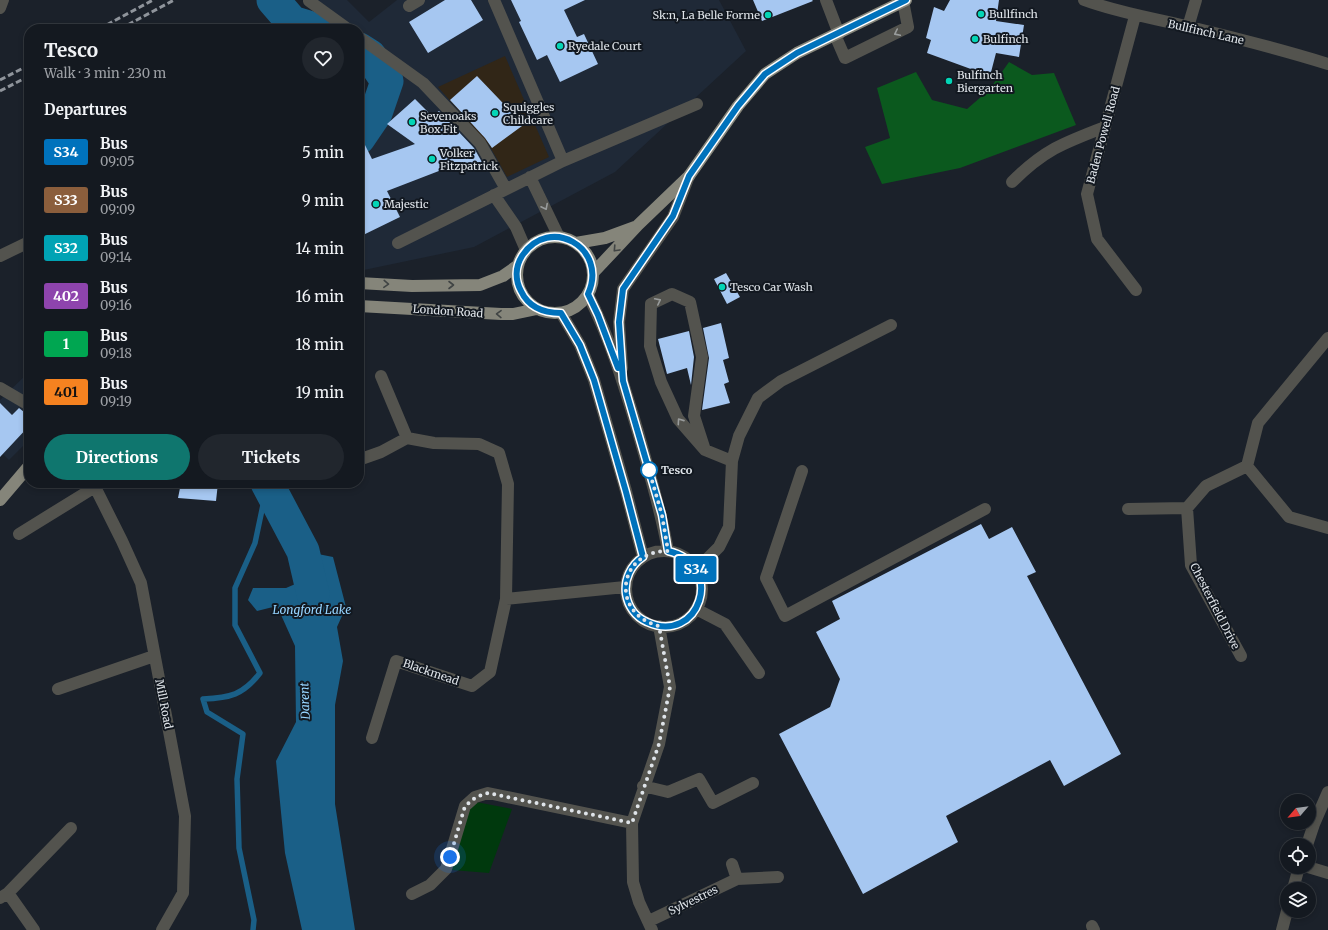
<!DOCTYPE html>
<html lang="en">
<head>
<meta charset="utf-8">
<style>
  :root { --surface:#141920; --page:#21262d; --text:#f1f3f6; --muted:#9da0a5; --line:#33383e; --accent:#0f766e }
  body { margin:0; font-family:Merriweather,serif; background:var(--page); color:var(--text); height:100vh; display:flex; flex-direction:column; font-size:15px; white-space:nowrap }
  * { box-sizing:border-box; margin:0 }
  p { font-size:13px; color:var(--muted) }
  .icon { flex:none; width:22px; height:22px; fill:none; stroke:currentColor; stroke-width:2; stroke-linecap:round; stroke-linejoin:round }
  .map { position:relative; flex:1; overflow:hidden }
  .panel { position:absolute; left:24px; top:24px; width:340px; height:464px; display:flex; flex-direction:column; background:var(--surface); border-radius:16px; box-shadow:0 2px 6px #0003,0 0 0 1px var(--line) }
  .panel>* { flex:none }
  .badge { padding:0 8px; border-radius:3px; font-size:14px; line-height:26px }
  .needle { width:26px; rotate:242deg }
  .controls { position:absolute; left:1280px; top:794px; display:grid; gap:8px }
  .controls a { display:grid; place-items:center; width:36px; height:36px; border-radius:50%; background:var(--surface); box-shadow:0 2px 6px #0003,0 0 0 1px var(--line); font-size:20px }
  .you { position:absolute; width:20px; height:20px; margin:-10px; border:3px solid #fff; border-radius:50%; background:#1a73e8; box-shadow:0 0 0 6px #1a73e833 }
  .map>.badge { position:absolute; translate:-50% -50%; box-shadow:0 0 0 2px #fff }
  h2 { padding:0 20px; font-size:15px; line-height:36px }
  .round { display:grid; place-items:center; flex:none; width:42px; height:42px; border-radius:21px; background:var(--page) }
  .headline { display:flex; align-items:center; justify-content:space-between; height:68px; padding:0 20px }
  h1 { font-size:19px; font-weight:700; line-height:30px }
  .button { display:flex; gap:8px; margin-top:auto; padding:8px 20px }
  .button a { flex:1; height:46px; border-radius:24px; background:var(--accent); color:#fff; font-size:16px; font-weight:700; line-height:46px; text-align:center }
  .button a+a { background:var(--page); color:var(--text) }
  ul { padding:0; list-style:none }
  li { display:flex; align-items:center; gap:12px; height:48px; padding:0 20px }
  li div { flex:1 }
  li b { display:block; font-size:15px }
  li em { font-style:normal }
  li .badge { min-width:44px; font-weight:700; text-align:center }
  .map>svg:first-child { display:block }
</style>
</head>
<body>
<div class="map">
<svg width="1328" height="930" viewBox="0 0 1328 930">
  <rect width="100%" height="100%" fill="#1b212a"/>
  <path fill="#1f2937" d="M304,0H347L369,22L397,0H719L746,51L615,172L474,247L359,271V148L377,140L397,92L359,53V29H335Z
    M29,372V440L9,460L0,451V400Z"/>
  <path fill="#312617" d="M505,56L549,157L507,177L489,145L438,87Z"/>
  <path fill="#00390d" d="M471,801L512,809L489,873L452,870Z"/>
  <path fill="#0b591e" d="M1009,62L1032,75L1054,73L1076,125L960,168L882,184L865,147L890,138L877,88L916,72L932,100L967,109L989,90Z"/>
  <path fill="#1a5f87" d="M303,551L333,557L346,607L337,627L343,661L335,705V804L355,930H302L285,853L276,761L296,722L295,646L277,606L257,611L248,600L253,588H286L300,582Z"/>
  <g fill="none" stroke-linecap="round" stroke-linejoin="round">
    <path stroke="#1a5f87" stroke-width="5.5" d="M253,930L254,920L239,848L237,779L243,734L207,712L203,699C230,698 243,695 260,673L235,625V588L255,543L267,486"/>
    <path stroke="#1a5f87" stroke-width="33" d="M273,0L292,22L315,29
      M359,49L370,56L387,81L376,113L359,138
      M267,483L303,551L313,594"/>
  </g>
  <path fill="#a6c7f1" d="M445,0H471L483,20L428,53L409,22Z
    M511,0H585L564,10L577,37L584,34L598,64L560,82L547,55L537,60L519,22L521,21Z
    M753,0H812L813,1L762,21Z
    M950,0H999L996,21L1024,25L1019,57L996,53L990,76L927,53L931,40L926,38L934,7L944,11Z
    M477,76L518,119L522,126L492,148L485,138L450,100Z
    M415,99L432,116L439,111L474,148L483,164L464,172L457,164L387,191L400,217L359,237V133L372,159L415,144L387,124Z
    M726,273L740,297L727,304L714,279Z
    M721,323L729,358L723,360L729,382L724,384L730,403L702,410L709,358L703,328Z
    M689,331L694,357L691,385L687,368L667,374L658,339Z
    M0,403L12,415L19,408L29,416V426L0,457Z
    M181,483H218L216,501L178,498Z
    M981,524L989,539L1012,527L1036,572L1027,576L1121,754L1064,786L1050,760L946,816L958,842L863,894L779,734L830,707L840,679L816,632L840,619L832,601Z"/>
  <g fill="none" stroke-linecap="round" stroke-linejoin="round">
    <path stroke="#53534e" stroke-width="12" d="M494,0L563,161
      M826,0L839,34
      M1084,0C1119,13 1153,18 1190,27C1236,38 1283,50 1328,64
      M309,1L348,29
      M409,6L419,0
      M0,8L3,0
      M1135,16L1087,194L1097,239L1136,290
      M1188,27L1196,0
      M835,35L845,58L908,27L903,1
      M359,37L423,83L480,143L506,189
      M530,177L559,237
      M1012,182C1044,150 1063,143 1105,127
      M494,195L516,227L526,250
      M398,243L563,161L697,104
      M0,256L29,242
      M588,295C610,338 624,385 638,432C649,472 661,510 668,551
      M561,313L580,345L594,380L626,491L643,557
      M1328,338L1258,423L1247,466L1289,517L1328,528
      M622,368L619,322L623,289L673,217L689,176
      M0,388L29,405
      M407,438L434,443L479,444L499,453L508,484L506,599
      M705,450L694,416L702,357L690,302L672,294L651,304L650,346L661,382L678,419L705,450L732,461
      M364,458L381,452L407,438L381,376
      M802,471L766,578L785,616L985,509
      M93,483L122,541L141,583L185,816L183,893L162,930
      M1187,508L1191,565L1241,656
      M1128,509L1187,508L1206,486L1247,466
      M19,534L95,487
      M626 589a38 38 0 1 1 76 0a38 38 0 1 1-76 0Z
      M696,570L719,547L729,527L732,461L739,436L758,398L781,381L891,325
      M696,609L725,624L759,673
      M58,689L154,656
      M372,738L396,661L472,686L490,672L506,599L625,587
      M643,786L668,792L699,779L713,803L753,783
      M1307,845L1314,824L1328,792
      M732,864L737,879
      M1308,867L1328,873
      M1293,889L1299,867
      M8,893L34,930
      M412,894L430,885L446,869L465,806L475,797L488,793L632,823
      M0,898L8,893L71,828
      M649,921L737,879L778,877
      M1092,926L1094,930
      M652,930L639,902L633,882L632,823L659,744L670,687L659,626
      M1282,930L1287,911"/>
    <path stroke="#85857a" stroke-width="12" d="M517 275a38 38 0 1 1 76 0a38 38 0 1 1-76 0Z
      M576,243L605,238L635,227
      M593,273L638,225L689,176L738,106L765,74L797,53L906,0
      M359,283L412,286L480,285L503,276L517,266
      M359,306L501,314H513L537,309
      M0,500L29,466"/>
    <path stroke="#8f949b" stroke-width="3" stroke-dasharray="6 3" stroke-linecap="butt" d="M99,29L153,0
      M120,29L174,0
      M0,80L29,65
      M0,91L29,76"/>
  </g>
  <defs><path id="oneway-chevron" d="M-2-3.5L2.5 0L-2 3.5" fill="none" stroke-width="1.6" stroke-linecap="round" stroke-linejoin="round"/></defs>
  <g stroke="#999c9c">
    <use href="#oneway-chevron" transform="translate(897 33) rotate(154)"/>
    <use href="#oneway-chevron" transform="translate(545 207) rotate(63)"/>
    <use href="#oneway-chevron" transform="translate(658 301) rotate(-27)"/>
    <use href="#oneway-chevron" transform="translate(680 421) rotate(-125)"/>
  </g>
  <g stroke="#404444">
    <use href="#oneway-chevron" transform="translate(616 249) rotate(133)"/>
    <use href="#oneway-chevron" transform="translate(386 284) rotate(3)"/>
    <use href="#oneway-chevron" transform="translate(451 285)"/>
    <use href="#oneway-chevron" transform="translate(499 314) rotate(-179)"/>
  </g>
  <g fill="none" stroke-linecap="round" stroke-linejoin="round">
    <defs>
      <path id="line" d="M618,368L598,315L588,294C609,248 549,214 522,256C515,267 515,280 521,291C529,308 544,313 561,313L580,345L594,380L626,492L643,557C631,565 624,579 626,594C628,606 635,617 647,622C699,646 727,565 668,551L662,515L623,381L619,322L623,289L673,216L689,176L738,106L765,74L797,53L906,0"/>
    </defs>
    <use href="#line" stroke="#fff" stroke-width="9"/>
    <use href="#line" stroke="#0072bc" stroke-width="6"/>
    <path stroke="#dfe4e9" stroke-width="4" stroke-dasharray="0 7.2" d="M450,857L465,806L476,797L488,793L632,823L659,744L670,687L659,626C610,614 617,551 668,551L662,515L649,470"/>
  </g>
  <g fill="#03d5b6" stroke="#121820" stroke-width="1.5">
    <circle cx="981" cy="14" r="4"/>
    <circle cx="768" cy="15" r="4"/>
    <circle cx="975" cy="39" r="4"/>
    <circle cx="560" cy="46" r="4"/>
    <circle cx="949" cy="81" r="4"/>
    <circle cx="495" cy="113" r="4"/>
    <circle cx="412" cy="122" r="4"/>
    <circle cx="432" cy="159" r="4"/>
    <circle cx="376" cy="204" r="4"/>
    <circle cx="722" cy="287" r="4"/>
  </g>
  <circle fill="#fff" stroke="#0072bc" stroke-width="2" cx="649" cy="470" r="8"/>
  <g text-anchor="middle" stroke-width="4" stroke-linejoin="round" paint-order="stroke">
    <g font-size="11" fill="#dfe4e9" stroke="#121820" text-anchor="start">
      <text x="989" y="18">Bullfinch</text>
      <text x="760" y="19" text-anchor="end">Sk:n, La Belle Forme</text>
      <text x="983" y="43">Bulfinch</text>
      <text x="568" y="50">Ryedale Court</text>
      <text x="957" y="79">Bulfinch<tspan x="957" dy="13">Biergarten</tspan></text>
      <text x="503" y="111">Squiggles<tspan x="503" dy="13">Childcare</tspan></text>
      <text x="420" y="120">Sevenoaks<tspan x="420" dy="13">Box Fit</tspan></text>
      <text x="440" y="157">Volker<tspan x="440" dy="13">Fitzpatrick</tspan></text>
      <text x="384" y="208">Majestic</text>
      <text x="730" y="291">Tesco Car Wash</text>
    </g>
    <g font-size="11" fill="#dfe4e9" stroke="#121820">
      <text transform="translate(1206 32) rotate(13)" y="4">Bullfinch Lane</text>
      <text transform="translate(1103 135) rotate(-75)" y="4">Baden Powell Road</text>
      <text transform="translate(448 311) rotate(4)" y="4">London Road</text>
      <text transform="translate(1215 606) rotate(63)" y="4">Chesterfield Drive</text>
      <text transform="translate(431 672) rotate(19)" y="4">Blackmead</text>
      <text transform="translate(164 704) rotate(79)" y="4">Mill Road</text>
      <text transform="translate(693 900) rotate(-26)" y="4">Sylvestres</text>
    </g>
    <g font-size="11" font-weight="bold" fill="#dfe4e9" stroke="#121820" text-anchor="start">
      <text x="661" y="474">Tesco</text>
    </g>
    <g font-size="12" font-style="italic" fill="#96d4ff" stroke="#121820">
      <text x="312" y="614">Longford Lake</text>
      <text transform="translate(305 701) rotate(-92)" y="4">Darent</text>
    </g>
  </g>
</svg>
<div class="controls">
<a><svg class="needle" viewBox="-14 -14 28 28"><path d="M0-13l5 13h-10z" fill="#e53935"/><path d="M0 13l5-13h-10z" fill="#9da0a5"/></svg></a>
<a><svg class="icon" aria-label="locate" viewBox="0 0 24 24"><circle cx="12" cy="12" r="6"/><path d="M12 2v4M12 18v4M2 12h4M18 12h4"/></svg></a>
<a><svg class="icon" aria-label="layers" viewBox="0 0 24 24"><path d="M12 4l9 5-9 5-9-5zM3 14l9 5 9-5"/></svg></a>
</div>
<div class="you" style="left:450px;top:857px"></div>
<b class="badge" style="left:696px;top:569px;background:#0072bc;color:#fff">S34</b>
<section class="panel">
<div class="headline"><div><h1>Tesco</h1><p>Walk · 3 min · 230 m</p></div><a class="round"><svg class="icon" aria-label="heart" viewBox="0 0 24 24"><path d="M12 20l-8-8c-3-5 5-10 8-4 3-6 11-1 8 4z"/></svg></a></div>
<h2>Departures</h2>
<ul>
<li><span class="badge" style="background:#0072bc;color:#fff">S34</span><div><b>Bus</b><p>09:05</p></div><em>5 min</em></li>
<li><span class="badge" style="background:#8b5e3c;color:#fff">S33</span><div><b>Bus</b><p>09:09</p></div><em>9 min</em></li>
<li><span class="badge" style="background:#00a3b4;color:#fff">S32</span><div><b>Bus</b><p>09:14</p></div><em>14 min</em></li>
<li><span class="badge" style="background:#8e44ad;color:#fff">402</span><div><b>Bus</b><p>09:16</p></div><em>16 min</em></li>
<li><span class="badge" style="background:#00a651;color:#fff">1</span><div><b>Bus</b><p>09:18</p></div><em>18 min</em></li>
<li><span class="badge" style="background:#f58220;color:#111">401</span><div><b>Bus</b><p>09:19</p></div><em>19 min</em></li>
</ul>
<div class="button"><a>Directions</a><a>Tickets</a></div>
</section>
</div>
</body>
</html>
